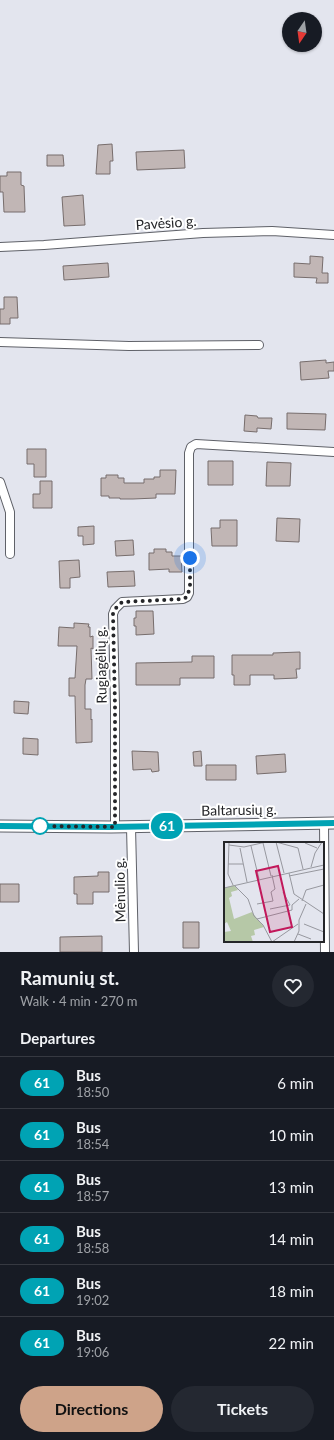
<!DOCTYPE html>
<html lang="en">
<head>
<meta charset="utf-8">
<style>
  :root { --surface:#171b24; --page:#242831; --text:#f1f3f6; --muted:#9ea1a6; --line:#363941; --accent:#cea389 }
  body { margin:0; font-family:Lato,sans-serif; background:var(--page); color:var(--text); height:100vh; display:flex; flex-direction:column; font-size:15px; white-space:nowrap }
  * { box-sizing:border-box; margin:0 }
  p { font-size:13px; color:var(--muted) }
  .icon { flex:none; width:22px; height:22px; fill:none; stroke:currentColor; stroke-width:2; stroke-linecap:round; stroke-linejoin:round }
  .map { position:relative; height:952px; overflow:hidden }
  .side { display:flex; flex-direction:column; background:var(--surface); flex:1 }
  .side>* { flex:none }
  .badge { padding:0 8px; border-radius:13px; font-size:14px; line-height:26px }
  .needle { width:26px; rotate:193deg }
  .fabs { position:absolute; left:282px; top:12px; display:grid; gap:8px }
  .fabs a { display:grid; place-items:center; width:40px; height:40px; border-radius:50%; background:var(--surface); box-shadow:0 1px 3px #0004; font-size:20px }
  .you { position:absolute; width:20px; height:20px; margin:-10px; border:3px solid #fff; border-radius:50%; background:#1a73e8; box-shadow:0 0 0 6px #1a73e833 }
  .map>.badge { position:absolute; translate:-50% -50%; box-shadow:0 0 0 2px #fff }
  h2 { padding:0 20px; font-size:15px; line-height:36px }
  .round { display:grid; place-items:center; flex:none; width:42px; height:42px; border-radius:21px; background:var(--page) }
  .overview { display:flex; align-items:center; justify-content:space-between; height:68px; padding:0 20px }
  h1 { font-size:19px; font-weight:700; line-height:30px }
  .button { display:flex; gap:8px; margin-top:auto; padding:8px 20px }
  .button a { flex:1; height:46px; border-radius:24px; background:var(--accent); color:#111; font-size:16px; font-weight:700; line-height:46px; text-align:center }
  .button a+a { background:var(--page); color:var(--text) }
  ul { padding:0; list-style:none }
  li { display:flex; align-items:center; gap:12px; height:52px; padding:0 20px; border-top:1px solid var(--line) }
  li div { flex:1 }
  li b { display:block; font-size:15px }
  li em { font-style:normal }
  li .badge { min-width:44px; font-weight:700; text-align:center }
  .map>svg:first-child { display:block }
</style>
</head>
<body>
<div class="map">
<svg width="334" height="952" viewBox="0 0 334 952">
  <rect width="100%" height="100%" fill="#e3e5ee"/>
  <path fill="#c1b6b5" stroke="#776d6c" d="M112,144L113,161H110V174H96L98,145Z
    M184,150L185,168L137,170L136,152Z
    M47,155H63L64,166H47Z
    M7,172H21V185L24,186L25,212H4L3,192H0V176H7Z
    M83,195L85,225L64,226L62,197Z
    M310,256L323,257L322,273H328V283H316L317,278L294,277V263L310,264Z
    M108,263L109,277L64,280L63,266Z
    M4,297H17L18,318H10V324H0V309H4Z
    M326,360V363L334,362V371H328L329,378L301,380L300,362Z
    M287,413L326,414L325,430L287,429Z
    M245,415L257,416L258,418H272L271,429L257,428V432L244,431Z
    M27,449H46V477H34V464H27Z
    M208,461H233V485H208Z
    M267,462L291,463L290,486H266Z
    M160,470H176L175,494H156V498L133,499H120V498H109V496H101V478H106V475H118V478H124V483H144V479H154V477H160Z
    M40,481H52V508H33V494H40Z
    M277,518L300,519L299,542L276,541Z
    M220,520H237V546H212L211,528H220Z
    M94,526V544L83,545V536H78V527Z
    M133,540L134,555L116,556L115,541Z
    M154,549H166V552H172V556H181L182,572H169V569L149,570V553H154Z
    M79,560L80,577L70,578V588H60L59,561Z
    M134,571L135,586L108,587L107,572Z
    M136,611H153L154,634L136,635V626H134V618H136Z
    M74,623L89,624L88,627H90V637L93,636V649L91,648L92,679H86L85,685V709H91V720L92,719V742L76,743L75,696H69V678H75L77,646H58L59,627L74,628Z
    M300,652V669H296L297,678L274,679V675H250V685H234V675H232V655H273V653Z
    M192,656H214V678H180V685H136V663L192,662Z
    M14,701L29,702L28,714L14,713Z
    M23,738L38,739V755L23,754Z
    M132,751L158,752L159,771L152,772L151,769L133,770Z
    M201,751L202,766H194L193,752Z
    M285,754L286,772L257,774L256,756Z
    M206,765H236V780H206Z
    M98,872H109V892H93V904H77V894H74V877L98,876Z
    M0,884H19V902H0Z
    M183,922H199V948H183Z
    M102,936V952H60V937Z"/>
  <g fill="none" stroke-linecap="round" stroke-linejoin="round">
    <defs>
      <path id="street" d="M0,247L44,245L203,233L272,231L334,235
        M0,342L129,346L259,345
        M0,482L10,512V554
        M324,823L325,952
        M115,827V706L113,614L115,609L122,602L183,599L187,597L189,593V453L191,447L196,444L334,452
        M131,827L134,952"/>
      <path id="secondary" d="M0,826L111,827L334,823"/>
    </defs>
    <use href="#street" stroke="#5f6168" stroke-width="10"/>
    <use href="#secondary" stroke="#5f6168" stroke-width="13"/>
    <use href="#street" stroke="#fff" stroke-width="8"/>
    <use href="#secondary" stroke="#fff" stroke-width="11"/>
  </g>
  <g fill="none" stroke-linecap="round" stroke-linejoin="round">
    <defs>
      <path id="line" d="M0,826L110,827L334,823"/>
    </defs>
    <use href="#line" stroke="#fff" stroke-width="9"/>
    <use href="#line" stroke="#00a3b4" stroke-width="6"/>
    <path stroke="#242528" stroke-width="4" stroke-dasharray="0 7.2" d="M40,826L115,827V706L113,614L115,609L122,602L183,599L187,597L190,587V558"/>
  </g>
  <circle fill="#fff" stroke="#00a3b4" stroke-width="2" cx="40" cy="826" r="8"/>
  <g text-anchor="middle" stroke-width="4" stroke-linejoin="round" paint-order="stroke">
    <g font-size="14" fill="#242528" stroke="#fff">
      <text transform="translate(166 223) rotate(-4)" y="5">Pavėsio g.</text>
      <text transform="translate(101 665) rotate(-91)" y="5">Rugiagėlių g.</text>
      <text transform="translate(239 810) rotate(-1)" y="5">Baltarusių g.</text>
      <text transform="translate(120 890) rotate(-91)" y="5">Mėnulio g.</text>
    </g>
  </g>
  <g transform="translate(224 842)">
    <rect width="100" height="100" fill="#e3e5ee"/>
    <path d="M10,43L14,48L7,50L8,54L5,56L10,77L28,70L40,85L30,88L31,93L27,94L29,100H0V90L7,89L3,80L0,82V46Z" fill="#b6c8a7"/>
    <path fill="none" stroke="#97989f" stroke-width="1" d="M5,0L4,32L9,43M52,0L74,6L79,27M52,0L60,31M39,1L47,34M81,1L93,6M5,3L20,5L42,0M27,4L35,37M16,6L23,40M4,22H19M87,25L91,11L98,0M65,31L70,52L100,72M65,34L100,27M11,44L24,57L30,74L39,83L48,100M0,46L100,23M59,50L66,63M78,59L82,48L100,43M33,62L49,59L47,50L51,47L48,33M46,67L66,63M33,77L68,68V63L75,57M80,82L100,90M74,92L87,97M48,100L74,82M70,100L75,89V78L82,62"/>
    <path fill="#c2185b" fill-opacity="0.15" stroke="#c2185b" stroke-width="2" d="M54,24L68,85L46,90L32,29Z"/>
    <rect width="100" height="100" fill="none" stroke="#242528" stroke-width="2"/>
  </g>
</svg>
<div class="fabs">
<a><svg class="needle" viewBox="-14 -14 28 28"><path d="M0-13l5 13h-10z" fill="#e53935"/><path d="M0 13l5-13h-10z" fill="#9ea1a6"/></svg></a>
</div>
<div class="you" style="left:190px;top:558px"></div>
<b class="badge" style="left:167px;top:826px;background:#00a3b4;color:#fff">61</b>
</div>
<section class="side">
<div class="overview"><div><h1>Ramunių st.</h1><p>Walk · 4 min · 270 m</p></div><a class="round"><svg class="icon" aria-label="heart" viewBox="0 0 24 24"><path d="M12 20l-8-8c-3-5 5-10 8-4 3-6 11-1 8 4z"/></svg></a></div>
<h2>Departures</h2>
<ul>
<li><span class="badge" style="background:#00a3b4;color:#fff">61</span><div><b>Bus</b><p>18:50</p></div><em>6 min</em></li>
<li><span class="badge" style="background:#00a3b4;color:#fff">61</span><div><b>Bus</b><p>18:54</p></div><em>10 min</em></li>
<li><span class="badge" style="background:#00a3b4;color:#fff">61</span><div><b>Bus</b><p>18:57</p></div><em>13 min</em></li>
<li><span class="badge" style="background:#00a3b4;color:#fff">61</span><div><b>Bus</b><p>18:58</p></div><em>14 min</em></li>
<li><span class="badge" style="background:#00a3b4;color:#fff">61</span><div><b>Bus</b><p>19:02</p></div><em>18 min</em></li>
<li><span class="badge" style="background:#00a3b4;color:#fff">61</span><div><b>Bus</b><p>19:06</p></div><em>22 min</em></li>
</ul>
<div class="button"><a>Directions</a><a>Tickets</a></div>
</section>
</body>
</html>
